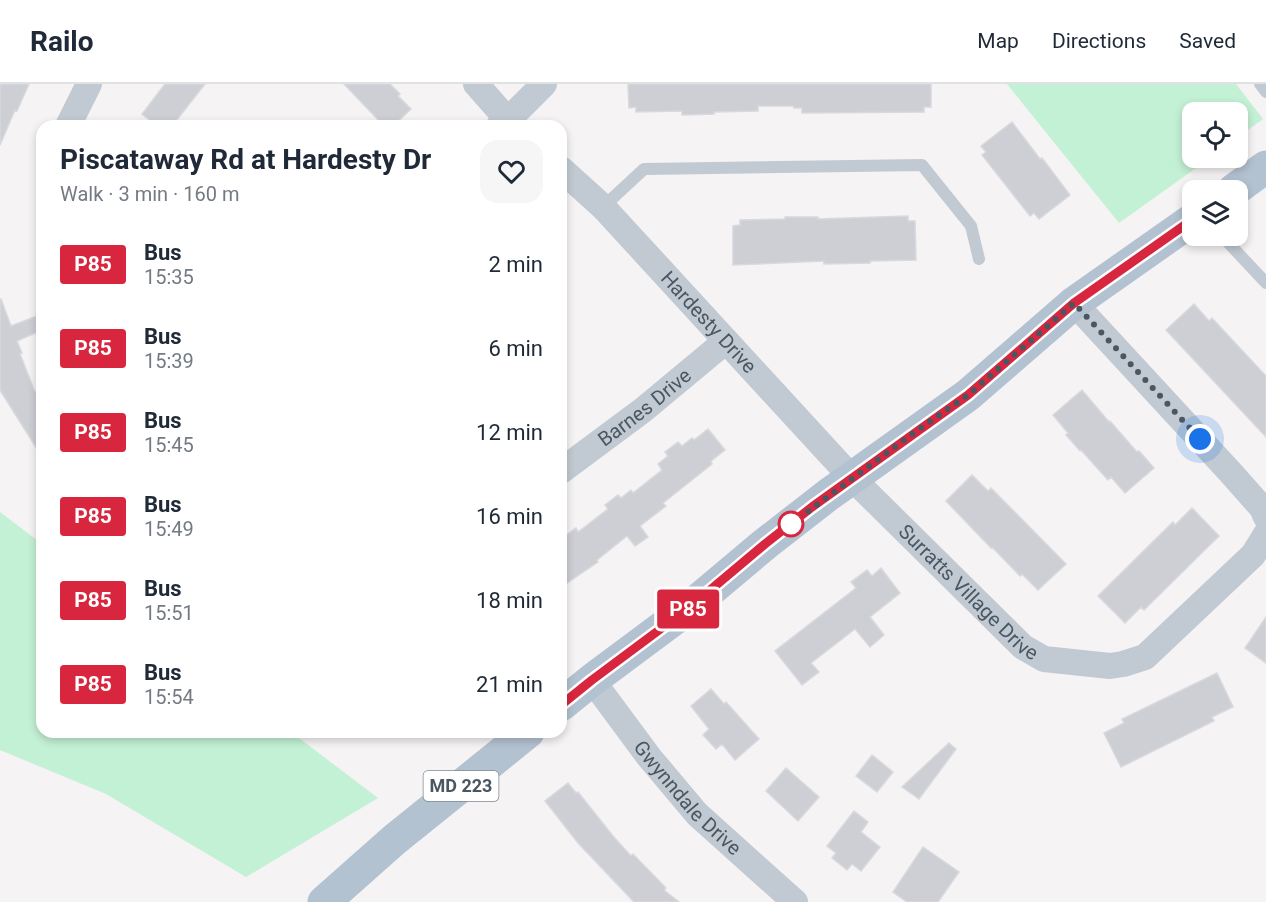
<!DOCTYPE html>
<html lang="en">
<head>
<meta charset="utf-8">
<style>
  :root { --surface:#fff; --page:#f6f6f7; --text:#1f2937; --muted:#747a83; --line:#e0e1e3 }
  body { margin:0; font-family:Roboto,sans-serif; background:var(--page); color:var(--text); height:100vh; display:flex; flex-direction:column; font-size:22px; white-space:nowrap }
  * { box-sizing:border-box; margin:0 }
  p { font-size:20px; color:var(--muted) }
  .icon { flex:none; width:33px; height:33px; fill:none; stroke:currentColor; stroke-width:2; stroke-linecap:round; stroke-linejoin:round }
  .map { position:relative; flex:1; overflow:hidden }
  .panel { position:absolute; left:36px; top:36px; width:531px; height:618px; display:flex; flex-direction:column; background:var(--surface); border-radius:18px; box-shadow:0 3px 9px #0003 }
  .panel>* { flex:none }
  .badge { padding:0 12px; border-radius:4px; font-size:21px; line-height:39px }
  .fabs { position:absolute; left:1182px; top:18px; display:grid; gap:12px }
  .fabs a { display:grid; place-items:center; width:66px; height:66px; border-radius:12px; background:var(--surface); box-shadow:0 3px 9px #0003; font-size:30px }
  .you { position:absolute; width:30px; height:30px; margin:-15px; border:4px solid #fff; border-radius:50%; background:#1a73e8; box-shadow:0 0 0 9px #1a73e833 }
  .map>.badge { position:absolute; translate:-50% -50%; box-shadow:0 0 0 3px #fff }
  .round { display:grid; place-items:center; flex:none; width:63px; height:63px; border-radius:18px; background:var(--page) }
  .headline { display:flex; align-items:center; justify-content:space-between; height:102px; padding:0 24px }
  h1 { font-size:28px; font-weight:700; line-height:45px }
  ul { padding:0; list-style:none }
  li { display:flex; align-items:center; gap:18px; height:84px; padding:0 24px }
  li div { flex:1 }
  li b { display:block; font-size:22px }
  li em { font-style:normal }
  li .badge { min-width:66px; font-weight:700; text-align:center }
  header { display:flex; align-items:center; gap:36px; box-sizing:border-box; height:84px; padding:0 30px; background:var(--surface); border-bottom:2px solid var(--line) }
  header strong { font-size:28px }
  nav { display:flex; gap:33px; margin-inline-start:auto; font-size:21px }
  .map>svg:first-child { display:block }
</style>
</head>
<body>
<header>
<strong>Railo</strong>
<nav><a>Map</a><a>Directions</a><a>Saved</a></nav>
</header>
<div class="map">
<svg width="1266" height="818" viewBox="0 0 1266 818">
  <rect width="100%" height="100%" fill="#f5f3f3"/>
  <path fill="#c3f1d5" d="M1007,0H1236L1263,35L1238,53V28H1192V74H1210L1119,139Z
    M0,428L42,460V648H291L378,714L246,793L106,710L0,666Z"/>
  <path fill="#cdcfd5" stroke="#d7d9de" stroke-width="1.5" d="M0,0H29L17,27L15,26L0,61Z
    M165,0H205L172,42H157L142,30Z
    M344,0H390L400,10L398,12L411,25L393,42H384Z
    M628,0H931V23H924V28L802,29V24H794L793,22H758V27L714,28V30L682,31V27L636,28V23L629,24Z
    M1012,38L1040,75L1042,74L1070,111L1039,135L1034,129L1030,132L982,71L986,68L981,62Z
    M908,132V137H915L916,176L870,177V179L824,180V177L733,181V142L740,141V136L785,135V133H818V135Z
    M1,215L11,242L42,230V246L17,257L22,269L20,270L35,308L42,304V373L0,306V216Z
    M1194,220L1209,237L1212,234L1266,292V353L1166,246Z
    M1082,306L1109,338L1110,337L1137,368L1139,367L1154,384L1125,409L1111,393L1108,396L1081,366L1080,367L1066,351L1068,349L1053,331Z
    M708,345L725,366L711,377L712,380L663,419L666,422L640,442L648,453L635,462L627,452L597,476L598,478L561,503V455L576,444L578,448L608,425L605,421L618,411L621,414L631,406L633,409L662,386L658,380L668,372L665,368L678,358L682,362L692,354L694,356Z
    M972,391L988,407L991,404L1066,480L1038,506L1022,490L1020,492L992,463L991,464L946,417Z
    M1192,424L1219,452L1144,526L1141,523L1125,539L1098,512L1173,438L1175,441Z
    M881,484L900,509L870,533L884,551L870,563L855,545L811,579L819,588L802,601L775,567L856,504L851,498L867,486L872,492Z
    M1266,533V579L1245,564Z
    M1217,589L1233,623L1212,633L1214,637L1121,683L1104,649L1124,639L1122,635Z
    M711,605L724,620L726,618L759,655L735,676L722,660L716,665L703,651L709,645L691,622Z
    M949,659L956,665L919,715L902,703Z
    M872,671L893,688L877,708L856,692Z
    M786,684L819,713L798,737L766,707Z
    M568,699L576,709L578,708L613,752L631,772L633,770L666,804L664,806L679,818H634L578,759L545,717Z
    M854,727L868,738L861,748L880,763L861,787L852,780L847,786L832,774L836,769L827,762Z
    M923,763L959,788L938,818H907L893,808Z"/>
  <g fill="none" stroke-linecap="round" stroke-linejoin="round">
    <path stroke="#c1cad2" stroke-width="12" d="M1260,0L1266,8
      M603,123L644,85L922,81L971,142L979,175
      M1222,152L1266,199"/>
    <g stroke="#c1cad2" stroke-width="26">
      <path d="M476,0L513,42"/>
      <path d="M68,42L89,0"/>
      <path d="M499,42L507,37L544,0"/>
      <path id="s1" d="M561,85L603,123L853,395L1023,563L1044,575L1110,582L1123,580L1145,573L1253,471L1266,450"/>
      <path d="M1074,219L1231,389L1262,424L1266,433"/>
      <path id="s2" d="M561,387L643,326L726,257"/>
      <path id="s3" d="M592,596L649,673L697,730L795,818"/>
    </g>
    <path stroke="#b3c2d1" stroke-width="33" d="M1234,106L1266,83
      M561,621L592,596L690,523L765,460L828,411L968,311L1074,219L1192,136
      M324,818L394,756L528,648"/>
  </g>
  <g fill="none" stroke-linecap="round" stroke-linejoin="round">
    <defs>
      <path id="line" d="M561,621L592,596L690,523L765,460L812,423L968,311L1074,219L1192,136"/>
    </defs>
    <use href="#line" stroke="#fff" stroke-width="14"/>
    <use href="#line" stroke="#d7263d" stroke-width="9"/>
    <path stroke="#4a5661" stroke-width="6" stroke-dasharray="0 10.8" d="M791,440L915,348L968,311L1074,219L1200,355"/>
  </g>
  <circle fill="#fff" stroke="#d7263d" stroke-width="3" cx="791" cy="440" r="12"/>
  <g text-anchor="middle" stroke-width="4.5" stroke-linejoin="round" paint-order="stroke">
    <rect fill="#fff" stroke="#808990" stroke-width="1.5" x="423.5" y="687" width="75" height="30" rx="4.5"/>
    <g font-size="18" font-weight="bold" fill="#4a5661">
      <text x="461" y="708">MD 223</text>
    </g>
    <g font-size="20" fill="#4a5661" stroke="#fff">
      <text dy="7" stroke="none"><textPath href="#s1" startOffset="213">Hardesty Drive</textPath></text>
      <text dy="7" stroke="none"><textPath href="#s2" startOffset="105">Barnes Drive</textPath></text>
      <text dy="7" stroke="none"><textPath href="#s1" startOffset="588">Surratts Village Drive</textPath></text>
      <text dy="7" stroke="none"><textPath href="#s3" startOffset="152">Gwynndale Drive</textPath></text>
    </g>
  </g>
</svg>
<div class="fabs">
<a><svg class="icon" aria-label="locate" viewBox="0 0 24 24"><circle cx="12" cy="12" r="6"/><path d="M12 2v4M12 18v4M2 12h4M18 12h4"/></svg></a>
<a><svg class="icon" aria-label="layers" viewBox="0 0 24 24"><path d="M12 4l9 5-9 5-9-5zM3 14l9 5 9-5"/></svg></a>
</div>
<div class="you" style="left:1200px;top:355px"></div>
<b class="badge" style="left:688px;top:525px;background:#d7263d;color:#fff">P85</b>
<section class="panel">
<div class="headline"><div><h1>Piscataway Rd at Hardesty Dr</h1><p>Walk · 3 min · 160 m</p></div><a class="round"><svg class="icon" aria-label="heart" viewBox="0 0 24 24"><path d="M12 20l-8-8c-3-5 5-10 8-4 3-6 11-1 8 4z"/></svg></a></div>
<ul>
<li><span class="badge" style="background:#d7263d;color:#fff">P85</span><div><b>Bus</b><p>15:35</p></div><em>2 min</em></li>
<li><span class="badge" style="background:#d7263d;color:#fff">P85</span><div><b>Bus</b><p>15:39</p></div><em>6 min</em></li>
<li><span class="badge" style="background:#d7263d;color:#fff">P85</span><div><b>Bus</b><p>15:45</p></div><em>12 min</em></li>
<li><span class="badge" style="background:#d7263d;color:#fff">P85</span><div><b>Bus</b><p>15:49</p></div><em>16 min</em></li>
<li><span class="badge" style="background:#d7263d;color:#fff">P85</span><div><b>Bus</b><p>15:51</p></div><em>18 min</em></li>
<li><span class="badge" style="background:#d7263d;color:#fff">P85</span><div><b>Bus</b><p>15:54</p></div><em>21 min</em></li>
</ul>
</section>
</div>
</body>
</html>
